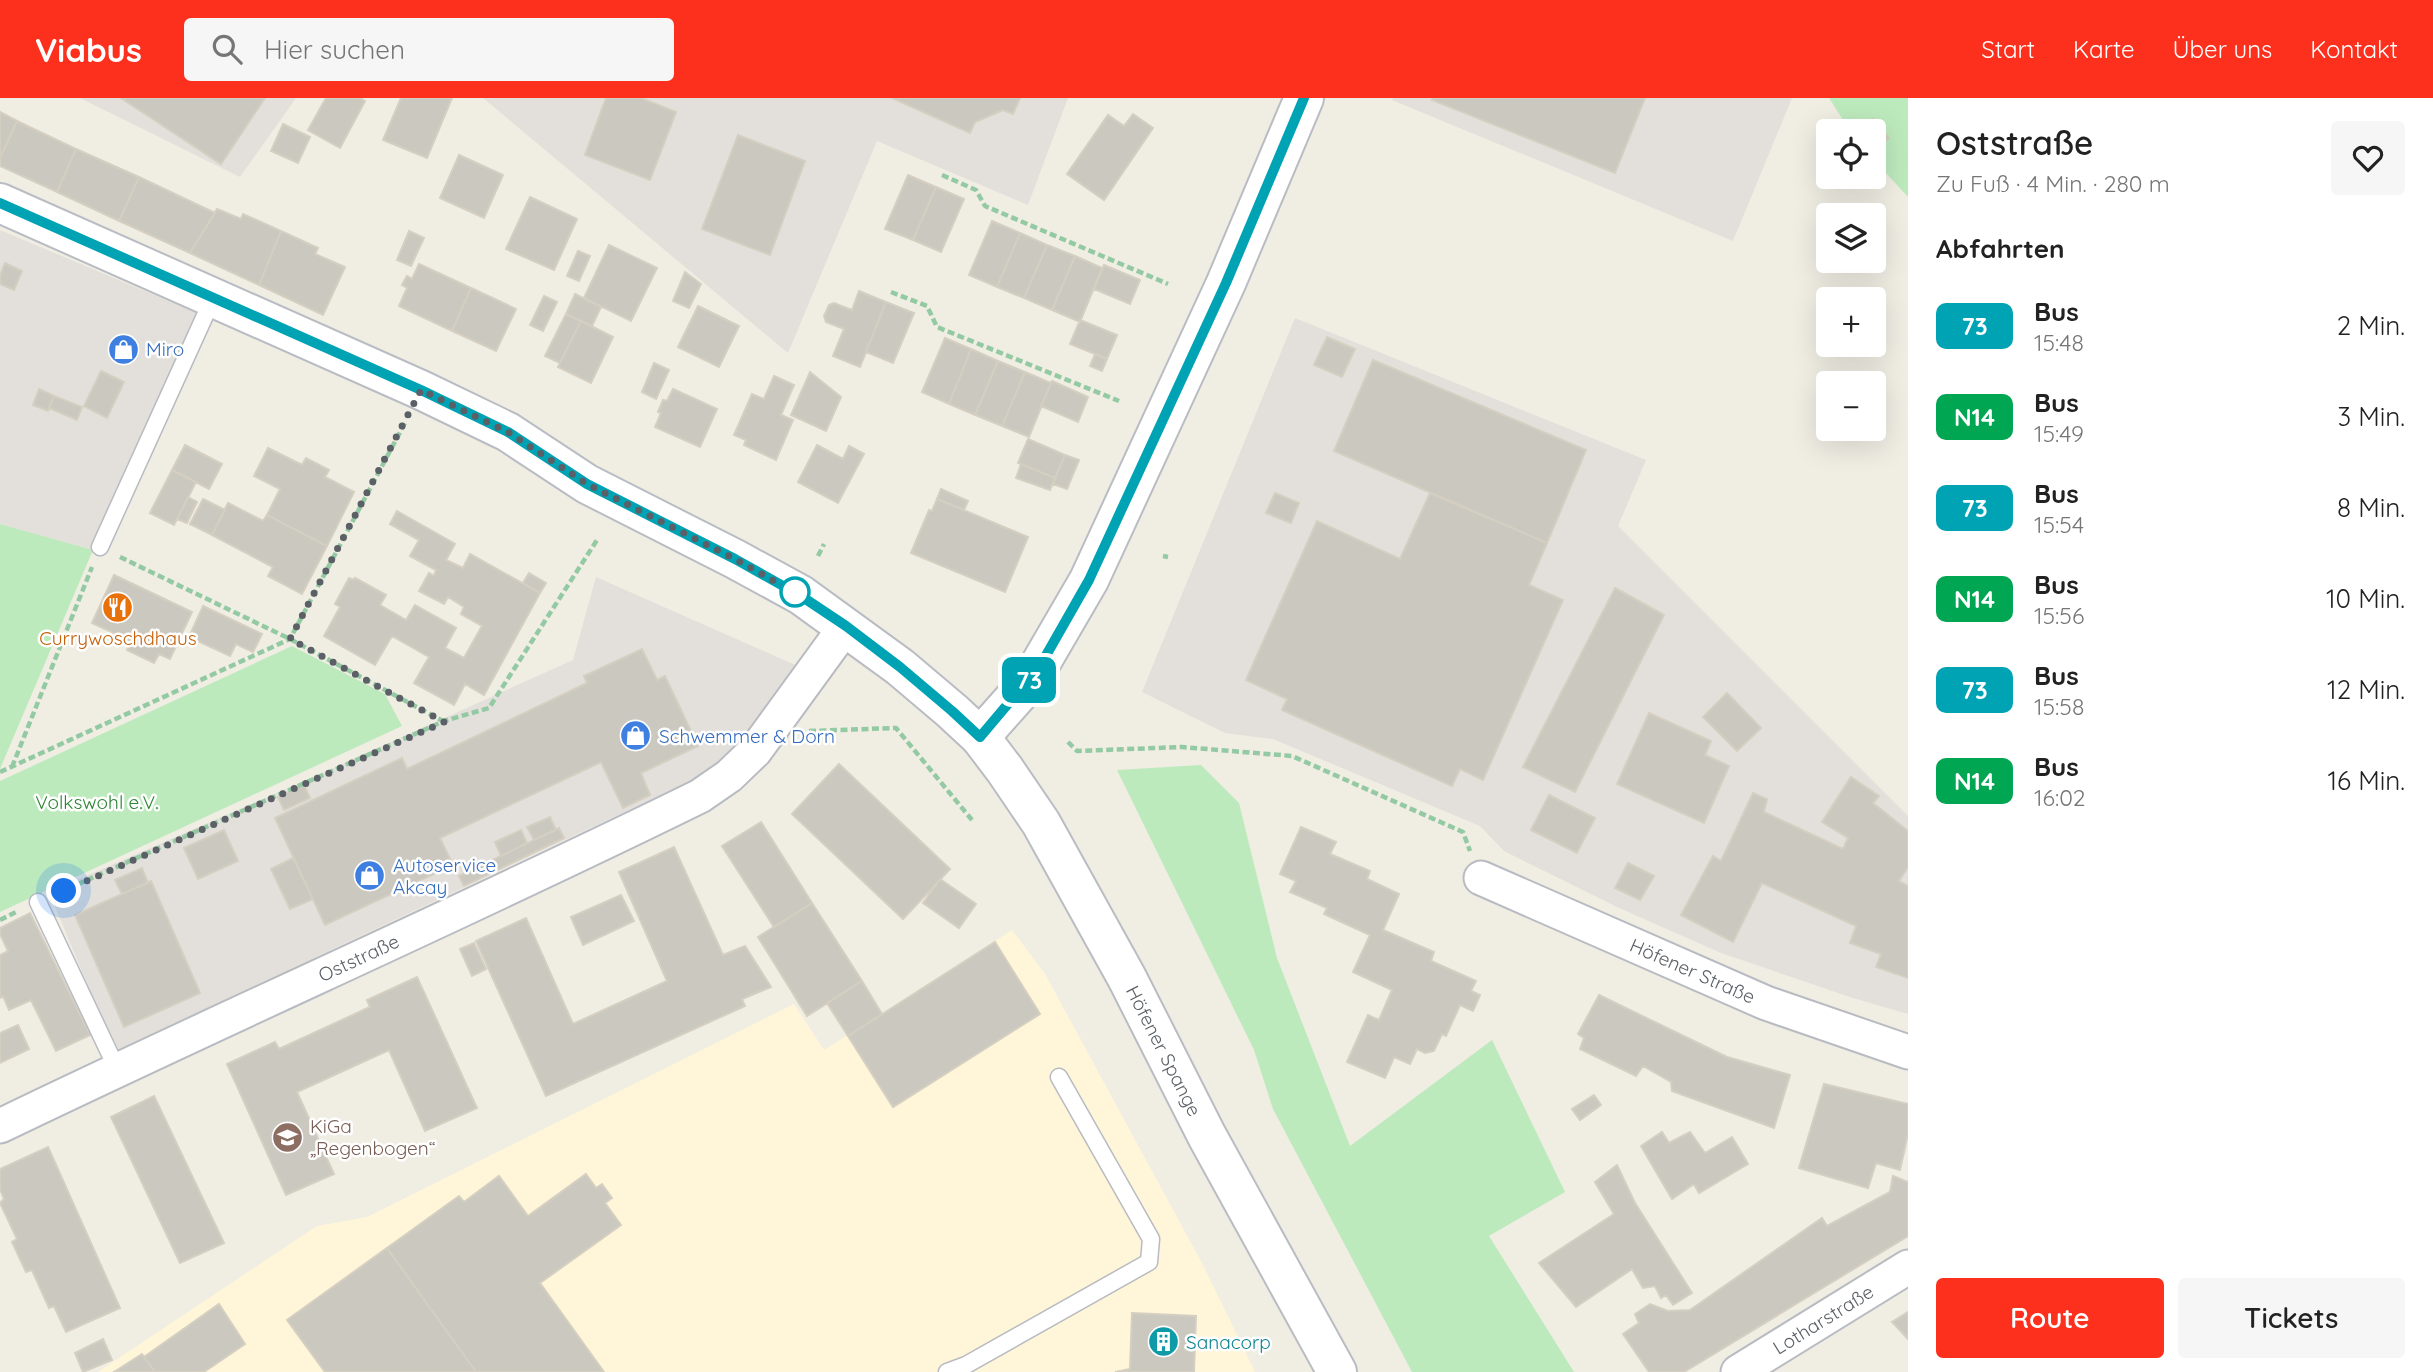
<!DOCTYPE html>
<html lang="de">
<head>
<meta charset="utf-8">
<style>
  :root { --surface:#fff; --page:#f6f6f6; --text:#222; --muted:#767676; --accent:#fc301d }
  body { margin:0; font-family:Quicksand,sans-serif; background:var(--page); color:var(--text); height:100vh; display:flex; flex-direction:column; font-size:26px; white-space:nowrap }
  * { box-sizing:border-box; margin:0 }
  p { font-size:23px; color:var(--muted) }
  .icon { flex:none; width:38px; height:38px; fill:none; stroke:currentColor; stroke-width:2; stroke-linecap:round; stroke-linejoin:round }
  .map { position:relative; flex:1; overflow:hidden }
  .drawer { display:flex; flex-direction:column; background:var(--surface); width:525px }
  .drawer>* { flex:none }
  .badge { padding:0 14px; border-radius:10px; font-size:24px; line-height:46px }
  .fabs { position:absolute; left:1816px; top:21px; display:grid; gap:14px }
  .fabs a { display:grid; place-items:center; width:70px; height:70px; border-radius:7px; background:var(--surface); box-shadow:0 7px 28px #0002; font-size:35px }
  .you { position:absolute; width:35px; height:35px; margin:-18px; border:5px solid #fff; border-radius:50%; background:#1a73e8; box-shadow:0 0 0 10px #1a73e833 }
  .map>.badge { position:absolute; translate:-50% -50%; box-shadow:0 0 0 4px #fff }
  h2 { padding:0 28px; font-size:26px; line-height:63px }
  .round { display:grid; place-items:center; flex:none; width:74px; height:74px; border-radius:7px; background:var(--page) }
  .head { display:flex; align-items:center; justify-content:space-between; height:119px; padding:0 28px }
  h1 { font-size:33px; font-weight:600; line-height:52px }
  .cta { display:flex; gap:14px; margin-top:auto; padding:14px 28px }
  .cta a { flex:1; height:80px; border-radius:7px; background:var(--accent); color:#fff; font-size:28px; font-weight:600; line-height:80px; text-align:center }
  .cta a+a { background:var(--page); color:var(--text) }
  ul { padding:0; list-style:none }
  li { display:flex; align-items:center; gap:21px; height:91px; padding:0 28px }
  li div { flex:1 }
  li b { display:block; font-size:26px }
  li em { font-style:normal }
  li .badge { min-width:77px; font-weight:700; text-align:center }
  header { display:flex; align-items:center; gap:42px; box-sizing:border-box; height:98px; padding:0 35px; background:var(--accent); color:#fff }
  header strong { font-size:33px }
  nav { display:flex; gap:38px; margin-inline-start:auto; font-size:24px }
  .search { width:490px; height:63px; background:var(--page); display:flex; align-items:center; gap:18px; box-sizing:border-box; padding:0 24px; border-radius:7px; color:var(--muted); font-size:26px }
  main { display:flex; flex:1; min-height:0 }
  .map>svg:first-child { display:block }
</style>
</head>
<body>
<header>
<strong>Viabus</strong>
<div class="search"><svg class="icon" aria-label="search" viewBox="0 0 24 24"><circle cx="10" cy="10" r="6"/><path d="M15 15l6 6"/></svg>Hier suchen</div>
<nav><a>Start</a><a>Karte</a><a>Über uns</a><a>Kontakt</a></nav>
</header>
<main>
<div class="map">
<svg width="1908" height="1274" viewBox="0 0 1908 1274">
  <rect width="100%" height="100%" fill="#f0ede3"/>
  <path fill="#fff6d9" d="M1012,832L1045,876L1202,1165L1255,1274H98L317,1128L367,1119L794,906L824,952Z"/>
  <path fill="#e3e0db" d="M80,0H296L240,79Z
    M483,0H1068L1028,107L877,43L788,255Z
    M1393,0H1792L1733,143L1392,2Z
    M0,132L197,215L93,452L0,426Z
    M1295,220L1646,362L1618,428L1908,718V916L1853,900L1721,855L1617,809L1504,753L1480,728L1273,641L1225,635L1142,594Z
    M596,479L827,581L765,648L115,953L49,794L316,678L573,562Z"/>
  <path fill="#bdeabd" d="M1829,0H1908V99L1874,62V33H1850Z
    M0,426L93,452L0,671Z
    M292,548L385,596L402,628L0,814V683Z
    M1201,667L1239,705L1277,860L1350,1048L1492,942L1565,1094L1489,1138L1574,1274H1412L1273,1011L1254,952L1117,672Z"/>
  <path fill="#cbc8c0" stroke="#d5cfc1" stroke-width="2" d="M121,0H265L221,66Z
    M326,0H360L365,3L340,50L308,32Z
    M401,0H452L427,60L383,42Z
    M606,0H641L676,14L650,82L585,57Z
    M892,0H1020L1013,16L1003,12L975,24L970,35Z
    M1433,0H1645L1615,75L1432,2Z
    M0,14L17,23L0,60Z
    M1133,16L1153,30L1104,102L1067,76L1108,17L1124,28Z
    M1873,21L1889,40L1875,52L1874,33H1859Z
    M17,23L76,51L57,94L0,68V60Z
    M283,26L310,39L298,65L271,53Z
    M738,37L805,63L770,157L702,131Z
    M76,51L139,79L119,123L57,94Z
    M459,57L503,77L484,120L440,100Z
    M908,77L936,89L913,142L885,131Z
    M139,79L215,115L190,155L119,123Z
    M936,89L964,101L941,154L913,142Z
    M530,99L577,121L554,172L506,151Z
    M217,111L241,121L243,116L281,133L259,187L190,155Z
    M992,123L1020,135L997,189L969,177Z
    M281,133L318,150L315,156L345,169L323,217L259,187Z
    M409,133L424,140L411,168L397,162Z
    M1020,135L1047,147L1024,200L997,189Z
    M609,147L657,170L631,223L584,200Z
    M1047,147L1075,158L1052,212L1024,200Z
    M578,153L590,158L579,183L567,178Z
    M1075,158L1102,170L1080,224L1052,212Z
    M5,165L22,173L14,192L0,186V177Z
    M419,166L471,190L452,233L399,208L407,190L402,187L407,178L412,181Z
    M1104,167L1140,182L1130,206L1094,191Z
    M685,174L701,186L689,210L673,203Z
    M471,190L516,211L496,253L452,233Z
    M859,193L886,204L860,269L833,258L844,231L826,224L824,218L829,207L834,205L852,212Z
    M575,196L601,209L592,228L566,216Z
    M544,198L557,204L543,233L530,227Z
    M886,204L914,215L893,265L866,254Z
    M698,208L739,228L719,269L678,249Z
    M566,216L581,223L560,265L545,258Z
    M1080,222L1117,237L1107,261L1070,246Z
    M581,223L613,239L591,285L558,269Z
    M1327,239L1355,251L1342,279L1314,267Z
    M945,240L971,251L949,306L922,294Z
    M971,251L998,263L975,317L949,306Z
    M1095,256L1107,261L1102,273L1090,268Z
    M1373,262L1586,352L1547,445L1334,353Z
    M998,263L1025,274L1002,328L975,317Z
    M654,265L669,272L656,301L642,294Z
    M101,273L124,284L107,320L84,308Z
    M810,274L841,299L826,333L791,317Z
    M1025,274L1051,285L1029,339L1002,328Z
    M774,278L794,287L781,317L793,322L776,362L744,347L746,342L734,337L752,296L764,301Z
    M1052,283L1088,299L1078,324L1041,308Z
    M39,291L54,298L48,313L33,307Z
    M673,291L717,311L700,349L655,329L661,315L658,314L663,302L667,303Z
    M54,298L82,309L77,322L49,310Z
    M1028,341L1065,357L1055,380L1018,365Z
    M185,347L222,366L209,391L172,372Z
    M817,347L843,361L849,348L864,356L838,405L798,384Z
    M268,350L302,367L306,360L329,372L325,379L354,394L327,448L267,417L280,391L254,378Z
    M1065,357L1079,362L1067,391L1053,386Z
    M1021,366L1055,380L1050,392L1016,380Z
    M172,372L196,384L174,427L150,415Z
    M941,391L968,403L964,412L937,401Z
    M1275,395L1299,405L1291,425L1266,415Z
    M1430,395L1547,445L1529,487L1563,502L1483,682L1460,671L1452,688L1282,612L1287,601L1246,582L1317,423L1400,461Z
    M188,399L197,404L187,425L177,421Z
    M203,401L225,412L212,437L190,426Z
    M937,401L1028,439L1005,494L911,455L929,412L932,413Z
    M228,405L263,423L267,417L327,448L302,496L268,478L273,469L212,437Z
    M397,413L455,446L446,462L463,470L470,456L540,495L484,597L465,586L454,607L414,585L429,559L392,538L375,567L324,538L340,509L335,506L349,480L354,482L355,480L386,497L380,507L406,522L415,507L456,530L445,550L464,560L482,528L461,516L464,509L448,499L444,506L419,493L429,475L434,478L436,472L410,458L419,442L390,426Z
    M529,475L546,485L540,495L523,485Z
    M114,477L192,514L170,561L159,556L154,565L127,552L131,543L92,525Z
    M1615,490L1664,517L1575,694L1523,669Z
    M203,508L262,536L253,554L236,546L230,558L189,539Z
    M642,551L657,582L665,578L698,648L641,675L650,697L623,710L601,664L440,740L453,767L325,827L275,720L402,660L407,671L587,585L584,578Z
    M1727,595L1761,630L1737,653L1703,619Z
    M1649,615L1711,643L1705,657L1729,668L1704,725L1617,686Z
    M839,666L950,771L903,821L792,716Z
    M1851,679L1879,698L1873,705L1908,733V769L1899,783L1908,788V880L1876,869L1881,856L1850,845L1856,828L1762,785L1733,844L1681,817L1713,758L1721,763L1753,695L1767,701L1764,714L1843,751L1848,740L1822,724Z
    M304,687L310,700L284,712L278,699Z
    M1549,697L1595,720L1577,755L1531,732Z
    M550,719L556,732L534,742L527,729Z
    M761,724L812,805L774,829L722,748Z
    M1301,729L1336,744L1330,756L1370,773L1367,781L1399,796L1383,832L1434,854L1431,863L1476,883L1471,893L1480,897L1473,913L1460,907L1446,938L1442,936L1434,953L1425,955L1417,951L1410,966L1394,959L1385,980L1347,964L1368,917L1379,922L1392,892L1353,874L1370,837L1324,816L1327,810L1290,794L1296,783L1280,776Z
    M559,730L564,740L464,788L459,778Z
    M224,732L238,763L198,781L184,750Z
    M521,732L527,745L501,758L495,744Z
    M674,749L723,857L745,848L771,889L742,901L745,908L546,998L476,843L526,820L573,926L667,883L619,774Z
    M293,760L313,801L290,811L271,771Z
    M1628,765L1654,778L1640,802L1615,790Z
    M142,770L148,785L122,796L115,782Z
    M940,781L976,806L959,830L923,805Z
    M151,783L200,895L124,929L75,817Z
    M621,797L634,823L583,847L571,819Z
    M812,805L862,883L807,918L758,839Z
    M30,815L90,937L56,953L31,902L9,912L3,898L0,900V857L8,853L0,836V830Z
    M995,844L1040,916L893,1009L848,938Z
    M474,845L486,871L472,878L460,851Z
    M417,879L477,1010L425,1033L389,952L297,994L334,1076L286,1097L227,966L275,944L279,951L370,909L367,902Z
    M862,883L882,916L848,938L827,905Z
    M1599,897L1727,959L1790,977L1774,1030L1672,993L1671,984L1643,968L1636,978L1580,951L1584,940L1578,936Z
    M18,927L29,951L0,965V935Z
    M1824,986L1908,1006V1036L1900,1072L1876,1065L1868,1090L1799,1070Z
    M1594,997L1601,1007L1580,1022L1572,1011Z
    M154,998L224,1145L180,1165L111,1019Z
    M1662,1034L1669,1045L1690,1034L1705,1055L1732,1039L1748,1066L1699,1095L1694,1086L1672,1101L1641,1048Z
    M48,1049L120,1210L66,1234L54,1208L49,1210L32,1172L26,1174L12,1144L17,1141L0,1105L4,1101L0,1091V1071Z
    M1617,1067L1635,1105L1692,1195L1673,1207L1666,1197L1661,1200L1655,1188L1643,1190L1632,1171L1576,1209L1539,1165L1614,1116L1595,1084Z
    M586,1076L596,1090L602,1086L612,1100L605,1105L621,1127L540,1185L604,1274H476L387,1150L459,1098L464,1104L499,1078L528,1118Z
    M1893,1078L1908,1084V1138L1684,1274H1649L1623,1236L1639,1225L1635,1216L1650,1206L1668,1213L1690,1212L1822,1120L1827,1128L1890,1094Z
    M387,1150L476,1274H325L287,1222Z
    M219,1206L245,1246L204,1274H155L144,1259Z
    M1908,1214V1241L1892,1224Z
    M1132,1215L1196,1218L1194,1274H1115L1130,1271Z
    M103,1241L112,1262L83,1274L75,1255Z
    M142,1256L155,1274H114Z"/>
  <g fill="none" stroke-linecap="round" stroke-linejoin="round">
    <defs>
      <path id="service" d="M100,449L213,200
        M38,804L117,971
        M947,1274L966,1267L1149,1164L1151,1141L1059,979"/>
      <g id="minor">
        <path id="s1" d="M1481,780L1766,905L1908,954"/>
        <path id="s2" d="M0,1028C232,916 469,812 700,698L729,678L755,653L846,528"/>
        <path id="s3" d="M1738,1274L1908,1169"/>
      </g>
      <g id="secondary">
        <path id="s4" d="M0,105L421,292L508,334L587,386L735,461L801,497L900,569L952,613L980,639L1005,672L1041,725L1127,880L1207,1038L1337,1274"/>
        <path d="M980,639L1020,594L1039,568L1089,482L1226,185L1304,0"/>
      </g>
    </defs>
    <use href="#service" stroke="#b8bbc1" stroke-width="19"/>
    <use href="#minor" stroke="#b8bbc1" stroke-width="37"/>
    <use href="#secondary" stroke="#b9bdc3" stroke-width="42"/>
    <path stroke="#93c9a3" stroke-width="4.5" stroke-dasharray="7 3.5" stroke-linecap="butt" d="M942,77L976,92L985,108L1168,186
      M891,194L927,208L937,229L1119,303
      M818,458L824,446
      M1163,458L1168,459
      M120,459L290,541L443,623
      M809,633L896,630L972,722
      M1068,644L1077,653L1182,649L1292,658L1463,734L1470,753
      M12,669L92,469
      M0,674L290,541L406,323
      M58,795L444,623L489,610L597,442
      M0,822L18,813"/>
    <use href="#service" stroke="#fff" stroke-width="16"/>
    <use href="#minor" stroke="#fff" stroke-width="33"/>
    <use href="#secondary" stroke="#fff" stroke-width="38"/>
  </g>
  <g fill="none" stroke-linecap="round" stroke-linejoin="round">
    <defs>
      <path id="line" d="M0,105L421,292L508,334L587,386L735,461L801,498L846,528L900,569L952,613L980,639L1040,568L1089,482L1226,185L1304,0"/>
    </defs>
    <use href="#line" stroke="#fff" stroke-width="16"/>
    <use href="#line" stroke="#00a3b4" stroke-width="10"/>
    <path stroke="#5b6066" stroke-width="7" stroke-dasharray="0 12.6" d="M64,793L444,624L290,541L421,292L508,334L587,386L735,461L801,498L795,494"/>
  </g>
  <defs>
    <symbol id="shop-disc" viewBox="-11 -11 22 22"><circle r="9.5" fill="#3f7fe0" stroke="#fff"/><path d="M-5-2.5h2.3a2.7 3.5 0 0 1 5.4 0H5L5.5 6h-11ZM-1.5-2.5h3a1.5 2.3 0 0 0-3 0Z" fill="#fff"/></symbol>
    <symbol id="restaurant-disc" viewBox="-11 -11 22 22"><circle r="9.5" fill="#e8710a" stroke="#fff"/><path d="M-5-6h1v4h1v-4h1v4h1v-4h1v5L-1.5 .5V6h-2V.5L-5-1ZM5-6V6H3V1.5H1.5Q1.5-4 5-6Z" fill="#fff"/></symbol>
    <symbol id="school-disc" viewBox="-11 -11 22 22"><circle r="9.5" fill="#8d6e63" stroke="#fff"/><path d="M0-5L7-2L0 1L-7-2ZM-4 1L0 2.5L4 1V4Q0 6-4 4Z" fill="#fff"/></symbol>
    <symbol id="building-disc" viewBox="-11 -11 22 22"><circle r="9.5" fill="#0f9aa8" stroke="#fff"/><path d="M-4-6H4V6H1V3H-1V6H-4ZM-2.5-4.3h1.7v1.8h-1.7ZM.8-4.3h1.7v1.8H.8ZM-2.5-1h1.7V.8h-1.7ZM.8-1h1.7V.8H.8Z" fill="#fff"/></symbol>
  </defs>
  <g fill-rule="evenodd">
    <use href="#shop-disc" x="106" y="234" width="35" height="35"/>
    <use href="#restaurant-disc" x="100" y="492" width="35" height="35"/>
    <use href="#shop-disc" x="618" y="620" width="35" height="35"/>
    <use href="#shop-disc" x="352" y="760" width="35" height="35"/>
    <use href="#school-disc" x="270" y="1022" width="35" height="35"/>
    <use href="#building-disc" x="1146" y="1226" width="35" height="35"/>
  </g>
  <circle fill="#fff" stroke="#00a3b4" stroke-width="3.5" cx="795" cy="494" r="14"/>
  <g text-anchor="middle" stroke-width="5" stroke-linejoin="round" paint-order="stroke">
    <g font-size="19" fill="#366cbe" stroke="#fff" text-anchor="start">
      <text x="146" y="258">Miro</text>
      <text x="659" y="645">Schwemmer &amp; Dorn</text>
      <text x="393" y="774">Autoservice<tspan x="393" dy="22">Akcay</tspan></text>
    </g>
    <g font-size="19" fill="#c56008" stroke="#fff">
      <text x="118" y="547">Currywoschdhaus</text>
    </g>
    <g font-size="19" fill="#2b8530" stroke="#fff">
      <text x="97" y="711">Volkswohl e.V.</text>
    </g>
    <g font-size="19" fill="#5b6066" stroke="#fff">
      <text dy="7" stroke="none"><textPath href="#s2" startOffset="396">Oststraße</textPath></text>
      <text dy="7" stroke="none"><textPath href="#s1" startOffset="231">Höfener Straße</textPath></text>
      <text dy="7" stroke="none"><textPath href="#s4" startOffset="1486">Höfener Spange</textPath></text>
      <text dy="7" stroke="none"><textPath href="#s3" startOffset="100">Lotharstraße</textPath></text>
    </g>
    <g font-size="19" fill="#785e54" stroke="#fff" text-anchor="start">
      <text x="310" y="1035">KiGa<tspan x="310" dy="22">„Regenbogen“</tspan></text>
    </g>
    <g font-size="19" fill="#0d838f" stroke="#fff" text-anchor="start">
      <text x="1186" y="1251">Sanacorp</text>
    </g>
  </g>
</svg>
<div class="fabs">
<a><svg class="icon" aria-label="locate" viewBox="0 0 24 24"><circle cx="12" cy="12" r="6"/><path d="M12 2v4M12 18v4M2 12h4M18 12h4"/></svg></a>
<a><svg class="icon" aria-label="layers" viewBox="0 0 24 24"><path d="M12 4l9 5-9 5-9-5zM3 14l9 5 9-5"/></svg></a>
<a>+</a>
<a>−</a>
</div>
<div class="you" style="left:64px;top:793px"></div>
<b class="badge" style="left:1029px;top:582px;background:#00a3b4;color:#fff">73</b>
</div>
<section class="drawer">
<div class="head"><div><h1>Oststraße</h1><p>Zu Fuß · 4 Min. · 280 m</p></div><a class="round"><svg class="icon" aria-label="heart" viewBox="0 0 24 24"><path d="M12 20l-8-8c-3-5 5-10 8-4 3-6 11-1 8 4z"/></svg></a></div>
<h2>Abfahrten</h2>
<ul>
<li><span class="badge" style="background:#00a3b4;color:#fff">73</span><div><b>Bus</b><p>15:48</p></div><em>2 Min.</em></li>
<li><span class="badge" style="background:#00a651;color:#fff">N14</span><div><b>Bus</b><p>15:49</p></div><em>3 Min.</em></li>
<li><span class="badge" style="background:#00a3b4;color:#fff">73</span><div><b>Bus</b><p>15:54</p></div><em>8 Min.</em></li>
<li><span class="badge" style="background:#00a651;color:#fff">N14</span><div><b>Bus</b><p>15:56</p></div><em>10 Min.</em></li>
<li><span class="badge" style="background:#00a3b4;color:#fff">73</span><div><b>Bus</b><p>15:58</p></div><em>12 Min.</em></li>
<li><span class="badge" style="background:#00a651;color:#fff">N14</span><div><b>Bus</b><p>16:02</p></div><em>16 Min.</em></li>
</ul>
<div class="cta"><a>Route</a><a>Tickets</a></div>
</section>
</main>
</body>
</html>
